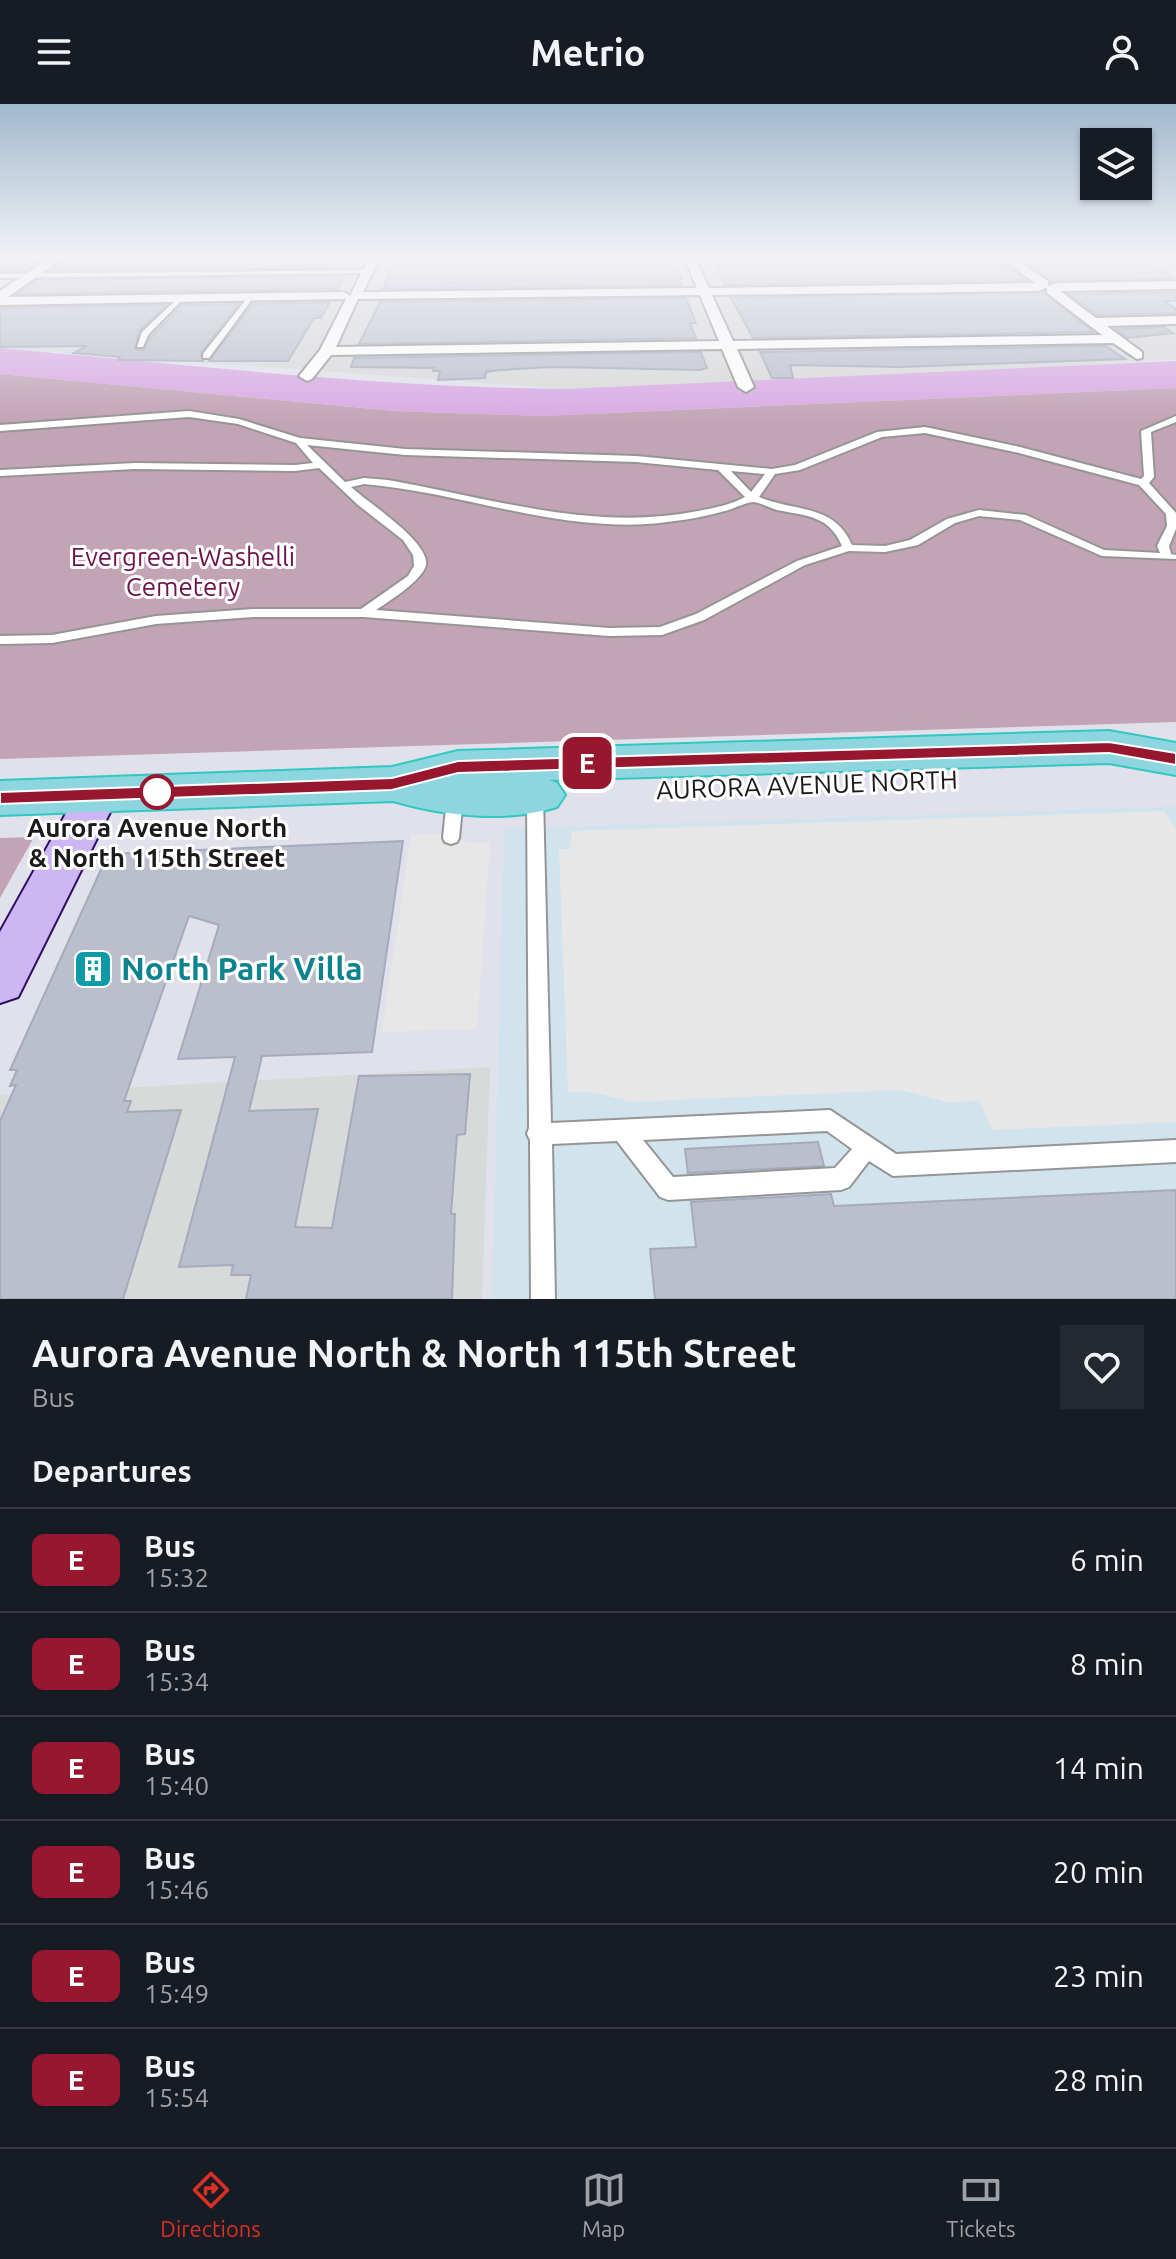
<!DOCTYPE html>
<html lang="en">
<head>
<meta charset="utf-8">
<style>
  :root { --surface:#171b24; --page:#242831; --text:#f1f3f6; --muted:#9ea1a6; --line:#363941; --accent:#d93025 }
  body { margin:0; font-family:Ubuntu,sans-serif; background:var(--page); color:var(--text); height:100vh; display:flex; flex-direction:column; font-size:30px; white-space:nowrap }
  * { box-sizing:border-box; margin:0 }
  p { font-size:26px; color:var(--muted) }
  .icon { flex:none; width:44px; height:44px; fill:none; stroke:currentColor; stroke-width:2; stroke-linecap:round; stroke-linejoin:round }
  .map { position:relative; height:1195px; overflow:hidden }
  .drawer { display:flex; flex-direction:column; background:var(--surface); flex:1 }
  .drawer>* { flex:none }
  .badge { padding:0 16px; border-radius:12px; font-size:28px; line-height:52px }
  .controls { position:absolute; left:1080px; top:24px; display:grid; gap:16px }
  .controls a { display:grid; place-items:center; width:72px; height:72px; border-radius:0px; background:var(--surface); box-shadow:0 2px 6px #0004; font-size:40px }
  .map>.badge { position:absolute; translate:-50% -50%; box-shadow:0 0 0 4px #fff }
  h2 { padding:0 32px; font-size:30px; line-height:72px }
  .round { display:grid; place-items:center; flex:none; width:84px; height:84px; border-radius:0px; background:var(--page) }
  .summary { display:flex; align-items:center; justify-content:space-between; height:136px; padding:0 32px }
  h1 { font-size:38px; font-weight:700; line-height:60px }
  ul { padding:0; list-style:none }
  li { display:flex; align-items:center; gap:24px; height:104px; padding:0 32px; border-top:2px solid var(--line) }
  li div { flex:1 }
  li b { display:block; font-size:30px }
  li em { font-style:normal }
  li .badge { min-width:88px; font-weight:700; text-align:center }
  header { display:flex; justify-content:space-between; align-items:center; height:104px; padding:0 32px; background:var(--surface); font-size:36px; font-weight:700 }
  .menu { display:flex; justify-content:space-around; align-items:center; height:112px; border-top:2px solid var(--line); background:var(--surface); font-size:22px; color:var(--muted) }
  .menu a { display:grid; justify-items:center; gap:4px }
  .menu .on { color:var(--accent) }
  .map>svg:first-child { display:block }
</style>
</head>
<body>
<header><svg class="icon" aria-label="menu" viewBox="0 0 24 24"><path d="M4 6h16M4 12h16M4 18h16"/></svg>Metrio<svg class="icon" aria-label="person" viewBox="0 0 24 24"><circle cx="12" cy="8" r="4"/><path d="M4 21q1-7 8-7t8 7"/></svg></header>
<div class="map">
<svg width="1176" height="1195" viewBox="0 0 1176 1195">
  <rect width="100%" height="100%" fill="#e1e1ec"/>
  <path fill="#d8d9d9" d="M0,152H1176V255L746,283L609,288L0,244Z
    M490,963L482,1195H0V991Z"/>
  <path fill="#d1e3ec" d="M1176,702V1195H492L504,725Z"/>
  <path fill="#d8a9e3" d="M0,244C191,261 374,283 565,285L1176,257V284L543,312L395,307L0,270Z"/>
  <path fill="#c3a4b5" d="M0,270L395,307L543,312L1176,284V618L0,655Z
    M34,733L0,794V734Z"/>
  <path fill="#e7e7e7" d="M1164,707L1176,724V1018L992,1026L979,996L950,999L901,986L632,998L592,988H568L559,745H570L572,727Z
    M438,730L470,739H490L477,925L382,928L411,731Z"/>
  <path fill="#bbbfcb" stroke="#a5abbc" stroke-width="2" d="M397,152H671L682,175H678L681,181L383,185Z
    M716,152H995L998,161H1005L1026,176L724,181L713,153Z
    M355,153L350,163L51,166L65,156Z
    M41,156L25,167H0V158Z
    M1147,159L1174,174L1051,178L1029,161Z
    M344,172L337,185L18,190L37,176Z
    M1044,188L1093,228L753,234L731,194Z
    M1176,188V197H1164L1176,205V209L1097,211L1069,190Z
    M686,194L696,219H690L696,234L359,240L380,198Z
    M330,198L321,214H314L288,257H209L253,200Z
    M239,200L201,248L203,257L118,256L120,253L74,249L87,242L0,243V204L166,201L139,227L135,245L143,246L151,233L182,201Z
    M1164,223L1173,229L1128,234L1116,225Z
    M1106,242L1125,255L900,263L790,261L793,274H772L760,248Z
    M701,248L707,264L700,266L552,263L500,266L486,268L485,274L438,276L440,267H433L434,264L351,263L354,254Z
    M403,737L372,948L262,952L249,1007L318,1005L295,1123L332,1124L359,972L470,970L465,1030L457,1031L451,1110H455L452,1195H246L251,1171H231L233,1161L179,1163L235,953L178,955L219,821L189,812L124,997H131L127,1008L181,1006L123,1195H0V1017L16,981L10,982L17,966H10L108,750Z
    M818,1038L824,1062L688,1069L685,1045Z
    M1176,1086V1195H655L650,1145L696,1143L691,1098L831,1090L834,1102Z"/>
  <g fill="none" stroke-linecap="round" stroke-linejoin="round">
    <defs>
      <path id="lane" d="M369,166L367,169L0,174V170Z
        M248,193L253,194L209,254H203V250Z
        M178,194L183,195L148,231L143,243H137L142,228Z
        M189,307L239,315L300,334L405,345L636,352L772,365L795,361L877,328L925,323L1020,343L1141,375L1144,372L1141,327L1176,312V318L1151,328L1154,373L1149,379L1176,409V425L1169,442L1171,450L1176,451V455L1102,452L1020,416L979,412L955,419L918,441L885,448L849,447L805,461L704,516L662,531L609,532L364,513H253L156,520L52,539L0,540V532L52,531L156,512L253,505H361L408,472L414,462L413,451L403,436L358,401L319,364L295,367L135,365L0,372V366L135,359L295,361L313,359L296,339L238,320L189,313L0,327V321ZM925,329L1019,349L1139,381L1166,410L1167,422L1157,442L1160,449L1104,446L1026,411L979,406L947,415L910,436L885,442L852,441C834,399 794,408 759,393L775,370L800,366L882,333ZM307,341L405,351L636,358L718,366L745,393C730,401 714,404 698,407C594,428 490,394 388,376L364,374L345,378ZM731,367L765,370L751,388ZM364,380C459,388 551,426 647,420C674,418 699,414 725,407C733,405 747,398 754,398C761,399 770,404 777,406C806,412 829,411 842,442L797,457L696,510L660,523L609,524L376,506C389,497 422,477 426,461C430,438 367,398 351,383Z
        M535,686L541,688L543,692L551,1019L830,1006L896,1050L1176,1036V1058L893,1072L869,1057L849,1083L841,1086L668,1096L660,1093L617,1037L552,1040L555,1195H531L530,1036L527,1030L529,1024L527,692L529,688ZM827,1027L852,1045L835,1064L673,1073L643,1036Z
        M455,688L461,690L463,694L459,734L457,738L451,740L445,738L443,734L447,694L449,690Z"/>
      <path id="street" d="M53,152H66L8,193L344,188L350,192L370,152H381L363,188L697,184L684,152H694L709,184L1035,179L998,152H1011L1048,177V183L1038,187L712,191L733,237L1102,231L1047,189V183L1056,179L1176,177V185L1060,187L1096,214L1176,212V220L1107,222L1142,248V254L1137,255L1113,239L737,245L754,283L746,288L738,283L722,245L331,251L312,275L307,277L299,272L320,246L346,195L0,201V187ZM700,191L719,237L336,243L358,195Z"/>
      <path id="secondary" d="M98,675L113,679L119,690L18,893L0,899V828L83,679Z"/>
      <path id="highway" d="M1109,627L1176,639V671L1109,659L549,676L557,679L565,691L557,703C505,719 445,712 393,697L0,711V677L392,663L458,647Z"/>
    </defs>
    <use href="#lane" stroke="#959595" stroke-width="4"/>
    <use href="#street" stroke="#959595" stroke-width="4"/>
    <use href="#secondary" stroke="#310c68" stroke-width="4"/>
    <use href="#highway" stroke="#30c8c0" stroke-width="4"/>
    <use href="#lane" fill="#fff" fill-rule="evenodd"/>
    <use href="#street" fill="#fff" fill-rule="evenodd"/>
    <use href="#secondary" fill="#ccb7f4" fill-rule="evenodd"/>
    <use href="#highway" fill="#8dd6df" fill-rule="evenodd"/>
  </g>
  <linearGradient id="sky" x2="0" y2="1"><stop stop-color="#a1b8cd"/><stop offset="0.48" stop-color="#f2f2f6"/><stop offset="1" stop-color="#f2f2f6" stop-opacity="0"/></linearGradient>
  <rect width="1176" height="319" fill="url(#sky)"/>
  <path fill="#96172e" stroke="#fff" stroke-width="2" d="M1109,638L1176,649V661L1109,649L458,669L392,686L0,700V688L392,674L458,657Z"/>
  <defs>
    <symbol id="building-square" viewBox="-11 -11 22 22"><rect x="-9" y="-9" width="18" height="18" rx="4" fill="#0f9aa8" stroke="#fff"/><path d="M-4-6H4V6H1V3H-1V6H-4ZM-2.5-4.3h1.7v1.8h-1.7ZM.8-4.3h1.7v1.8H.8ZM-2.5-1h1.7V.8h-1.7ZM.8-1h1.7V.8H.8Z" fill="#fff"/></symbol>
  </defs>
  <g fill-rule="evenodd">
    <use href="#building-square" x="71" y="843" width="44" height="44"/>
  </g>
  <circle fill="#fff" stroke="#96172e" stroke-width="4" cx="157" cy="688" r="16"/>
  <g text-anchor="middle" stroke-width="6" stroke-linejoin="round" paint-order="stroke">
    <g font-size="26" fill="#6f134c" stroke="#fff">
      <text x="183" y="462">Evergreen-Washelli<tspan x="183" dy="30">Cemetery</tspan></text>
    </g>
    <g font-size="26" fill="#1b1b1b" stroke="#fff">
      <text transform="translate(807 681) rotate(-2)" y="9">AURORA AVENUE NORTH</text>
    </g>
    <g font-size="26" font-weight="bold" fill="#1b1b1b" stroke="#fff">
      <text x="157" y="733">Aurora Avenue North<tspan x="157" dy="30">&amp; North 115th Street</tspan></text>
    </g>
    <g font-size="32" font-weight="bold" fill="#0d838f" stroke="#fff" text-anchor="start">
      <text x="121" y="876">North Park Villa</text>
    </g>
  </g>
</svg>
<div class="controls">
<a><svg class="icon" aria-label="layers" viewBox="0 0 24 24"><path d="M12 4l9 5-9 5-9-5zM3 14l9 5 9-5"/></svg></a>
</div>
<b class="badge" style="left:587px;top:659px;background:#96172e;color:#fff">E</b>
</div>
<section class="drawer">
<div class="summary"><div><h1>Aurora Avenue North &amp; North 115th Street</h1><p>Bus</p></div><a class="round"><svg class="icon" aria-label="heart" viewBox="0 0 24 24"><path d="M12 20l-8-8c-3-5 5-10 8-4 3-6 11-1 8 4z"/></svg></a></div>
<h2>Departures</h2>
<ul>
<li><span class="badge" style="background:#96172e;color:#fff">E</span><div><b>Bus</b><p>15:32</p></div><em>6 min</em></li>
<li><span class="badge" style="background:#96172e;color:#fff">E</span><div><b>Bus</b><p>15:34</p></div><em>8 min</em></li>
<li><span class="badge" style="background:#96172e;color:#fff">E</span><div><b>Bus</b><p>15:40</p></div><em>14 min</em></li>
<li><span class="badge" style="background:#96172e;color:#fff">E</span><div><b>Bus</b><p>15:46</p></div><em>20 min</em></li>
<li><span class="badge" style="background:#96172e;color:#fff">E</span><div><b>Bus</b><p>15:49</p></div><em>23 min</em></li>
<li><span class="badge" style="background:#96172e;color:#fff">E</span><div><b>Bus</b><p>15:54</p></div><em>28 min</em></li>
</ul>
</section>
<nav class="menu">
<a class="on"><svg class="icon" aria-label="directions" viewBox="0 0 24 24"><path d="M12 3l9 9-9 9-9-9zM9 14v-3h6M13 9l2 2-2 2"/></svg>Directions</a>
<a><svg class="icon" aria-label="map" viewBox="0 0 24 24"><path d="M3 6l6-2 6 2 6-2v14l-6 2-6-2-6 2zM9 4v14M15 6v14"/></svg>Map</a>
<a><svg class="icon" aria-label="tickets" viewBox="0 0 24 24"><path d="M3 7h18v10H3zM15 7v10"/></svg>Tickets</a>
</nav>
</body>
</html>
